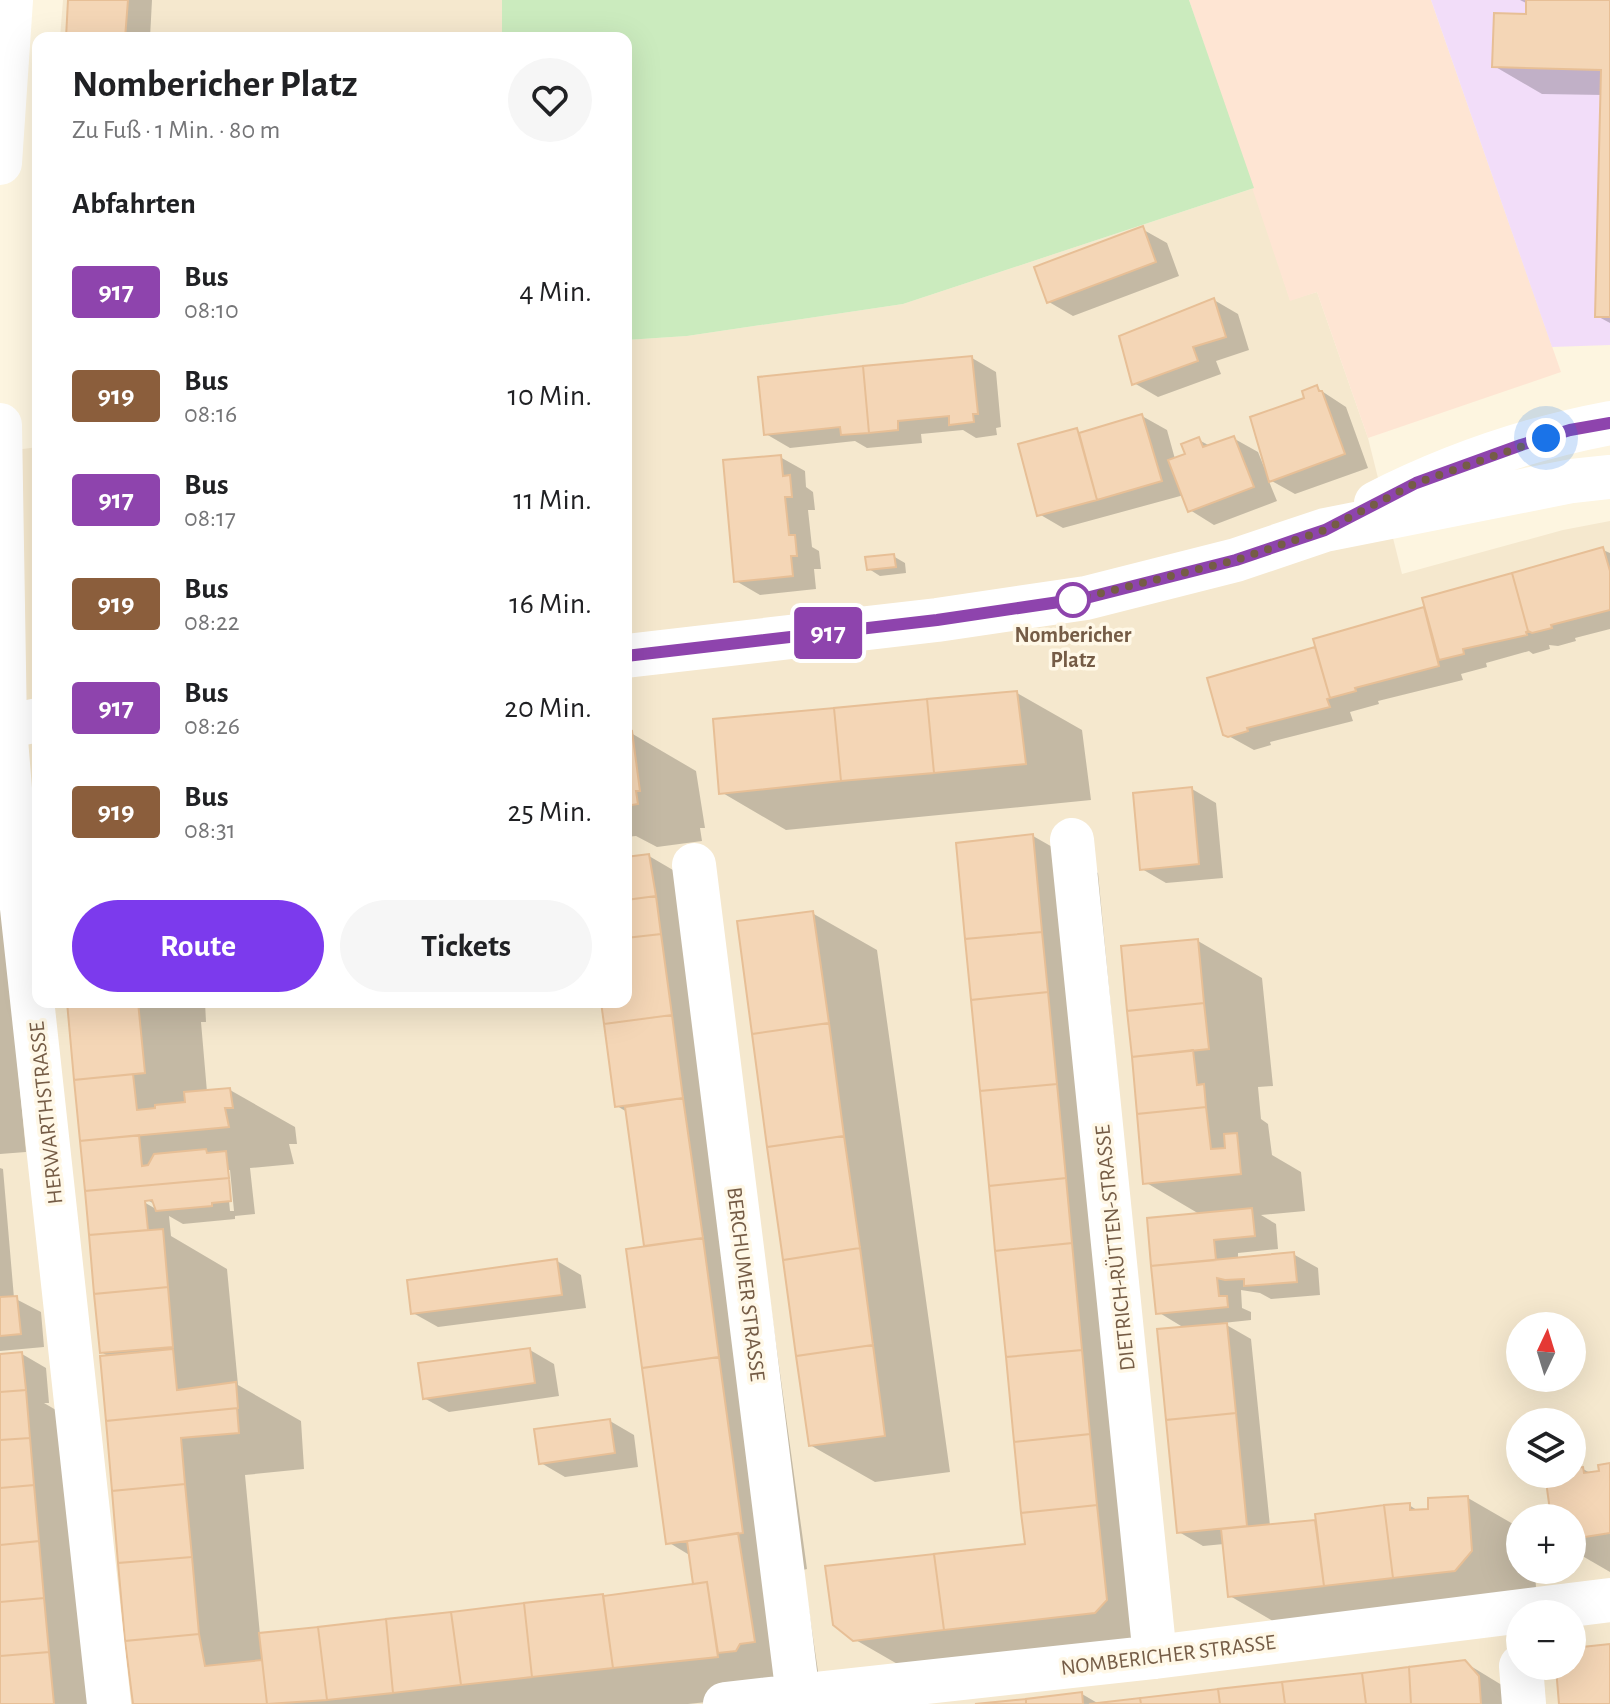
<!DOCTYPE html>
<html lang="de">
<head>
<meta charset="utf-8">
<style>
  :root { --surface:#fff; --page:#f6f6f6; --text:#202124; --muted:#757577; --accent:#7c3aed }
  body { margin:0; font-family:"Alegreya Sans",sans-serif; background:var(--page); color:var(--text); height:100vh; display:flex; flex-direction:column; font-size:30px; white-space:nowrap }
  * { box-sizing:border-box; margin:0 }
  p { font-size:26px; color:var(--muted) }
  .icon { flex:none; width:44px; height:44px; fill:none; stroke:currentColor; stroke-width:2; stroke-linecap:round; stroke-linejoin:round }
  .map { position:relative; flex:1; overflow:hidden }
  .details { position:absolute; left:32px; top:32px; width:600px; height:976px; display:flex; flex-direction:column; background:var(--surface); border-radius:16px; box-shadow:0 8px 32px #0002 }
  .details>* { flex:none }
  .badge { padding:0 16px; border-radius:6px; font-size:28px; line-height:52px }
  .needle { width:52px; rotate:4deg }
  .fabs { position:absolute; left:1506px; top:1312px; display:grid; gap:16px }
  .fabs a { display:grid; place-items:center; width:80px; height:80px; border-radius:50%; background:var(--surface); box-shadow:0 8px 32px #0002; font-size:40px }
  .you { position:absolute; width:40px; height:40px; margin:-20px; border:6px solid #fff; border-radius:50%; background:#1a73e8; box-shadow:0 0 0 12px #1a73e833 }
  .map>.badge { position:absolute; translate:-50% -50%; box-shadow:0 0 0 4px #fff }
  h2 { padding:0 40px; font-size:30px; line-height:72px }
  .round { display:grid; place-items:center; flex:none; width:84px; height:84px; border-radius:42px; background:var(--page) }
  .summary { display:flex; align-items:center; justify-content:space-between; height:136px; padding:0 40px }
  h1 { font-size:38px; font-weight:700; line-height:60px }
  .primary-button { display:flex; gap:16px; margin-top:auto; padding:16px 40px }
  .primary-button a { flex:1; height:92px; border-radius:48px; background:var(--accent); color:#fff; font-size:32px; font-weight:700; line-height:92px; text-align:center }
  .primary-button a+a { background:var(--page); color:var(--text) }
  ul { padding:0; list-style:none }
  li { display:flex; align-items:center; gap:24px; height:104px; padding:0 40px }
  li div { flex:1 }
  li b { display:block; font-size:30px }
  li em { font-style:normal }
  li .badge { min-width:88px; font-weight:700; text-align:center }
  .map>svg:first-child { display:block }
</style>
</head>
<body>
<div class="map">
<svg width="1610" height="1704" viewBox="0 0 1610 1704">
  <rect width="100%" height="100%" fill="#fdf5e0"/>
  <path fill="#f5e8ce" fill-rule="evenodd" d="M63,0H502V38H60Z
    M1254,188L1290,300L1317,292L1368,438L1402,574L1563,530L1610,521V1704H0V452L38,447V1002H626V340L687,336L903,304ZM1520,1326H1572V1378H1520ZM1520,1422H1572V1474H1520ZM1520,1518H1572V1570H1520ZM1520,1614H1572V1666H1520Z"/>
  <path fill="#fee5d3" d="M1189,0H1431L1561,372L1368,438L1317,292L1290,301Z"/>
  <path fill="#f2ddf9" d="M1431,0H1610V345L1552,347Z"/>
  <path fill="#cbebbe" d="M502,0H1189L1254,188L903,304L687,336L626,340V38H502Z"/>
  <path fill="#0003" fill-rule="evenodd" d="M70,0H152L150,38H68Z
    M1520,0H1610V323L1597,316L1603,95L1542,94L1494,66L1528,16V4Z
    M1142,229L1167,243L1179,276L1073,316L1049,302Z
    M1214,300L1238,314L1249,350L1216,361L1221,374L1158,397L1134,383Z
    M972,358L996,372L1001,427L996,428L997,435L976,438L963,430L921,434L922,443L867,448L855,441L790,448L766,434Z
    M1317,388L1346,407L1368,468L1295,494L1268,479L1277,501L1214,525L1190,510L1184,495L1063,528L1039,514L1076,430L1082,434L1142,416L1167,430L1175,459L1188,455L1199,440L1210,446L1233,438L1258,452L1264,467L1307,399Z
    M780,457L805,471L806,487L813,492L815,510H808L812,547L819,551L821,569H814L816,589L760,595L736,581Z
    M1603,550L1610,553V629L1575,638L1576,641L1558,646L1549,645L1550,649L1533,654L1529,651L1486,663L1487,667L1461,674L1463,680L1378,701L1379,704L1350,712L1353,721L1270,742L1271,745L1254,750L1225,734L1210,679L1318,648L1316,640L1427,609Z
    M893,556L905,563L906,573L880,576L869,569Z
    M1017,693L1082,730L1091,800L786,830L721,792Z
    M631,733L696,771L705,828H700L702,841L657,847L636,836L626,837V734Z
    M1192,789L1216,803L1223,878L1166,883L1142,869Z
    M1033,836L1098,873L1171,1637L920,1677L854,1639L1027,1545Z
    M649,856L714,894L807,1569L803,1570L819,1678L783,1694L688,1704H135L110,1357L101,1352L69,1002H205L206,1022H201L207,1092L230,1090L295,1127L297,1144H289L294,1164L250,1168L255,1214L235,1216V1219L183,1224L169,1216L171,1236L227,1269L238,1385L301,1421L304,1469L245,1475L260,1635L696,1586L691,1556L668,1542L646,1248L627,1112L617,1106L603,1002H626V859ZM226,1170H230L234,1211H230ZM137,1194L156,1205V1209L135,1197Z
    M0,879L26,1152L0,1154Z
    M812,913L877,950L950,1472L875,1482L810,1445Z
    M1198,941L1262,978L1273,1086L1258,1087L1261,1119L1268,1124L1272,1155L1301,1172L1305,1211L1261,1215L1276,1224L1278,1249L1238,1253V1260L1293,1254L1318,1268L1320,1295L1271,1299L1260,1293L1241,1290L1242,1308L1251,1312V1320L1223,1323L1251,1339L1270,1526L1317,1522L1409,1505L1420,1512L1468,1498L1520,1528V1570H1535L1536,1588L1295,1634L1230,1596L1224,1544L1203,1546L1179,1532L1186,1329L1158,1312L1201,1215L1145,1182Z
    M0,1168L3,1169L14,1298L41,1312L44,1347L0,1351Z
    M557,1261L581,1275L586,1308L438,1327L413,1313Z
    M530,1350L554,1364L559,1396L449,1412L424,1398Z
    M22,1354L46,1368L49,1403H44L90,1430L115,1704H0V1356Z
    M610,1421L634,1435L638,1467L565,1477L541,1463Z
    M1610,1466V1572L1572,1550V1518H1553L1547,1474H1572V1470L1583,1469L1592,1474Z
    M1464,1662L1533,1704H1107Z
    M1082,1694L1099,1704H992Z"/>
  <path fill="#f4d6b6" stroke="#e7bf96" stroke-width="2" d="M68,0H128L125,38H66Z
    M1526,0H1610V317H1595L1601,70L1492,67L1494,13L1526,14Z
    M1143,226L1156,262L1047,303L1034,267Z
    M1214,298L1226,337L1193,347L1198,361L1132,385L1119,336Z
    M972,356L978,414H973L974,422L949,425V416L898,421V430L869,433L863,366Z
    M863,366L869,433L841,435L840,427L764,435L758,377Z
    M1317,385L1319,391H1322L1345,454L1269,482L1250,417L1304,398L1302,391Z
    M1142,414L1162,481L1097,500L1079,433Z
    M1077,428L1097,500L1037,516L1018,444Z
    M1234,436L1254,487L1188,512L1168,460L1185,454L1181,444L1199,437L1203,447Z
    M781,455L783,476L790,475L792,497H785L789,535H795L797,556H791L793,576L734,582L723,460Z
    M1603,547L1610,571V610L1551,625L1552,628L1532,633L1528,631L1512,573Z
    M894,554L896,567L867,570L865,557Z
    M1512,573L1528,631L1526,632L1527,635L1463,649L1464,654L1439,660L1422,598Z
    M1424,607L1439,666L1355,688L1356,691L1330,698L1313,639Z
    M1315,647L1330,698L1327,699L1330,707L1247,728L1248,731L1228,737L1223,735L1207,678Z
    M1017,691L1026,764L934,773L927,699Z
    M927,699L934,773L841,781L834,708Z
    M834,708L841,781L719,794L713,719Z
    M632,731L640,791H636L638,804L626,806V732Z
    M1192,787L1199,864L1140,870L1133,793Z
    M1033,834L1042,932L965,939L956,843Z
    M649,854L656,896L626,900V857Z
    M656,896L661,934L626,938V900Z
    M813,911L829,1023L752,1034L737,921Z
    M1042,932L1048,992L971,1000L965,939Z
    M661,934L672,1015L604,1024L601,1002H626V938Z
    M1198,939L1204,1003L1127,1011L1121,946Z
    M1048,992L1057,1084L980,1091L971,1000Z
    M67,1002H138L145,1073L74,1080Z
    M1204,1003L1209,1049L1132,1057L1127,1011Z
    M672,1015L683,1098L615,1107L604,1024Z
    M829,1023L844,1136L767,1147L752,1034Z
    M1193,1050L1197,1085L1204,1084L1206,1107L1137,1114L1132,1057Z
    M133,1074L137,1110L155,1108V1105L185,1102L184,1092L230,1088L233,1108H225L229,1127L80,1141L74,1080Z
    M1057,1084L1066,1178L989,1186L980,1091Z
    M683,1098L703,1238L644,1246L625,1107Z
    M1206,1107L1211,1149L1225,1148L1224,1134L1237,1133L1241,1174L1143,1184L1137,1114Z
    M139,1135L142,1166L148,1165L154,1154L206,1149L207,1153L226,1151L229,1178L85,1191L80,1141Z
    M844,1136L860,1248L783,1260L767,1147Z
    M229,1178L231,1201L212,1203V1206L156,1211L152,1200L145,1201L148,1230L89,1235L85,1191Z
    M1066,1178L1072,1243L995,1251L989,1186Z
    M1252,1208L1255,1236L1214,1240L1216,1260L1151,1266L1147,1218Z
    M163,1229L168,1287L94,1294L89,1235Z
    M703,1238L719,1357L642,1368L626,1249Z
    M1072,1243L1082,1350L1006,1357L995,1251Z
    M860,1248L873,1345L796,1356L783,1260Z
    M1294,1252L1297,1282L1244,1286V1279L1225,1280L1217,1278L1219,1296H1227L1228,1307L1156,1314L1151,1266Z
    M557,1259L562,1295L411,1314L407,1280Z
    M168,1287L173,1347L100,1353L94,1294Z
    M17,1296L21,1334L0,1336V1297Z
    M1227,1323L1236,1413L1166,1420L1157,1329Z
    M873,1345L885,1436L809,1446L796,1356Z
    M530,1348L535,1383L423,1399L418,1363Z
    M173,1349L177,1390L236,1382L238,1408L106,1421L100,1356Z
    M1082,1350L1090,1434L1014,1442L1006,1357Z
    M22,1352L26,1390L0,1392V1354Z
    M719,1357L743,1533L666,1544L642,1368Z
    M26,1390L30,1438L0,1440V1392Z
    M237,1408L239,1433L181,1438L185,1484L112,1491L106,1421Z
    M1236,1413L1247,1526L1177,1533L1166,1420Z
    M610,1419L615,1453L539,1464L534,1429Z
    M1090,1434L1097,1505L1021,1513L1014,1442Z
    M30,1438L34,1485L0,1488V1440Z
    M1610,1463V1533L1572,1539V1518H1551L1545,1474H1572V1468L1583,1467L1584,1473L1599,1471L1598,1465Z
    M185,1484L192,1557L118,1563L112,1491Z
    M34,1485L39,1541L0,1545V1488Z
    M1468,1496L1472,1551L1455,1571L1393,1578L1384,1505L1410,1503V1510L1428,1509V1498Z
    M1097,1505L1107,1600L1095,1613L944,1630L934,1554L1025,1544L1021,1513Z
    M1384,1505L1393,1578L1324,1586L1315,1514Z
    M1315,1520L1324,1586L1228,1597L1221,1529Z
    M738,1533L755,1642L740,1644L736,1651L718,1653L707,1582L693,1584L687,1541Z
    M39,1541L44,1598L0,1602V1545Z
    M934,1554L944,1630L853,1641L833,1625L825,1566Z
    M192,1557L199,1634L125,1641L118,1563Z
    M707,1582L718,1657L613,1668L603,1596Z
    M603,1594L613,1668L532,1677L524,1603Z
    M44,1598L49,1652L0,1656V1602Z
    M524,1603L532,1677L461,1685L451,1612Z
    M451,1612L461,1685L393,1693L386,1619Z
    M386,1619L393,1693L327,1700L318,1627Z
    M318,1627L327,1700L267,1704L259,1633Z
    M199,1634L205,1666L262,1660L267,1704H133L125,1641Z
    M1610,1644V1704H1559L1556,1668L1572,1666L1573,1648Z
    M49,1652L54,1704H0V1656Z
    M1465,1660L1479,1676L1481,1704H1411L1409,1667Z
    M1409,1667L1411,1704H1366L1362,1673Z
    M1362,1673L1366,1704H1285L1282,1682Z
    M1282,1682L1285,1704H1220L1218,1689Z
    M1218,1689L1220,1704H1141L1140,1698Z
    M1082,1692L1083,1704H1026V1699Z
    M1140,1698L1141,1704H1089Z
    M1026,1699V1704H975Z"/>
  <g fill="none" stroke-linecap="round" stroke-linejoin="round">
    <path stroke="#fff" stroke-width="44" d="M0,163L11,0
      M0,425L5,727L13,826L109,1704
      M1072,840L1155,1657
      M694,865L799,1704
      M1521,1666L1524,1704
      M725,1704L1155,1657L1610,1600"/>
    <path stroke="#fff" stroke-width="44" d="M1376,503C1449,466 1530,438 1610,423
      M626,656L937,620L1086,598L1236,560L1325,530L1572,481L1610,477
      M0,728L38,720"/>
  </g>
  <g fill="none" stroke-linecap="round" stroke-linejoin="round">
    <defs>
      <path id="line" d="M626,656L937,620L1086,598L1236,560L1295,540L1325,530L1416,483L1521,445L1570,430L1610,423"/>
    </defs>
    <use href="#line" stroke="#fff" stroke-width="18"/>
    <use href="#line" stroke="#8e44ad" stroke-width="12"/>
    <path stroke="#755c46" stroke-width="8" stroke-dasharray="0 14.4" d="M1073,600L1236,560L1325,530L1416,483L1546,438"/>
  </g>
  <circle fill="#fff" stroke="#8e44ad" stroke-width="4" cx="1073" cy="600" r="16"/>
  <g text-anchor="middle" stroke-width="7" stroke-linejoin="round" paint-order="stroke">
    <g font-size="22" font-weight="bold" fill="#755c46" stroke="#fff8e7">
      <text x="1073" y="642">Nombericher<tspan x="1073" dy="25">Platz</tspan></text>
    </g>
    <g font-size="22" fill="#755c46" stroke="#fff8e7">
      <text transform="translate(45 1113) rotate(-96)" y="8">HERWARTHSTRASSE</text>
      <text transform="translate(1114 1248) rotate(-96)" y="8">DIETRICH-RÜTTEN-STRASSE</text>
      <text transform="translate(747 1284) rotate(83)" y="8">BERCHUMER STRASSE</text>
      <text transform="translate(1168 1654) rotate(-7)" y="8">NOMBERICHER STRASSE</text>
    </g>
  </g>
</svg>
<div class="fabs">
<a><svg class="needle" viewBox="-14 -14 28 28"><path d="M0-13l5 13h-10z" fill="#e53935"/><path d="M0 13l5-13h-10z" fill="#757577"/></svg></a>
<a><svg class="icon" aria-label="layers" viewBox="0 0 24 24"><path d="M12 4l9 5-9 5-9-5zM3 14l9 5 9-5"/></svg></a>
<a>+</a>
<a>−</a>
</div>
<div class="you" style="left:1546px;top:438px"></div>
<b class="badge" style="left:828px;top:633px;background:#8e44ad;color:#fff">917</b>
<section class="details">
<div class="summary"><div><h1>Nombericher Platz</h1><p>Zu Fuß · 1 Min. · 80 m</p></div><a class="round"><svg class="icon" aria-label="heart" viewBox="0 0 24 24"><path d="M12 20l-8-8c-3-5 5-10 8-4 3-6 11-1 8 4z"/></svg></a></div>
<h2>Abfahrten</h2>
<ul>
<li><span class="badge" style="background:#8e44ad;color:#fff">917</span><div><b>Bus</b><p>08:10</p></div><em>4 Min.</em></li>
<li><span class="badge" style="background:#8b5e3c;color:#fff">919</span><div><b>Bus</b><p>08:16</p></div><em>10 Min.</em></li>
<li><span class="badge" style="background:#8e44ad;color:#fff">917</span><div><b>Bus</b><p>08:17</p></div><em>11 Min.</em></li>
<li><span class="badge" style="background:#8b5e3c;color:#fff">919</span><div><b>Bus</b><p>08:22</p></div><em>16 Min.</em></li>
<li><span class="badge" style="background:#8e44ad;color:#fff">917</span><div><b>Bus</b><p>08:26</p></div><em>20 Min.</em></li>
<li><span class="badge" style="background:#8b5e3c;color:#fff">919</span><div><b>Bus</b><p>08:31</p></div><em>25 Min.</em></li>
</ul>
<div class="primary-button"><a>Route</a><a>Tickets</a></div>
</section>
</div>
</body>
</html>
